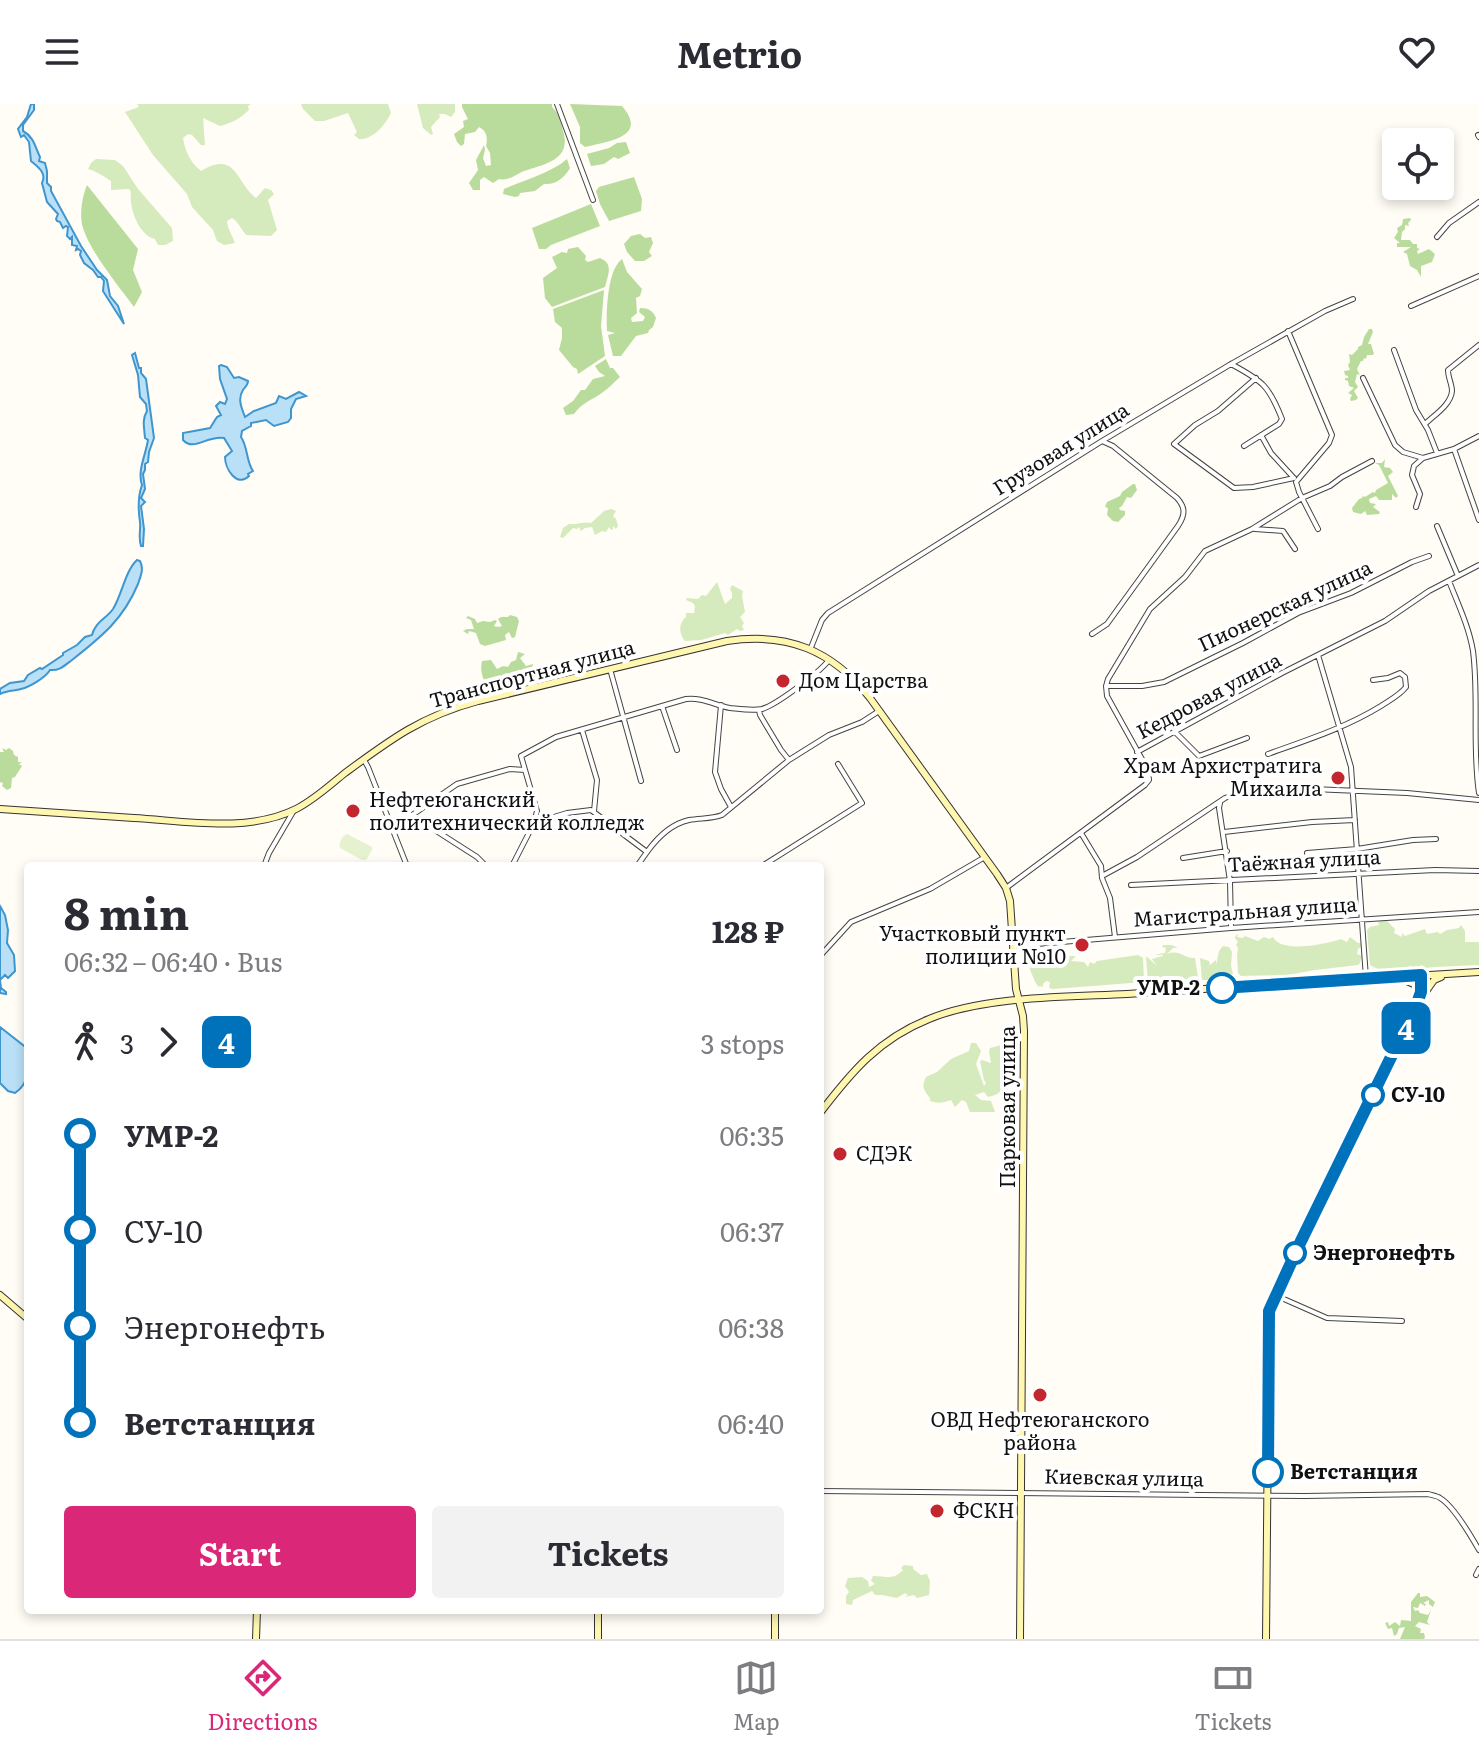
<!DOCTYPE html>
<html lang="en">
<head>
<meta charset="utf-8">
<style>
  :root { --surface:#fff; --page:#f2f2f3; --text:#2b2b33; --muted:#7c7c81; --line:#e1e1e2; --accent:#db2777 }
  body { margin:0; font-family:Literata,serif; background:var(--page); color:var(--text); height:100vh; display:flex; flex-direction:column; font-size:30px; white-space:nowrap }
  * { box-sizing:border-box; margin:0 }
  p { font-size:26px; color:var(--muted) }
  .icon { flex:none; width:44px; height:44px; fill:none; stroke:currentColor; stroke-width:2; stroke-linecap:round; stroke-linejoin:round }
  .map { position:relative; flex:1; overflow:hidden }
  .drawer { position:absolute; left:24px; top:758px; width:800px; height:752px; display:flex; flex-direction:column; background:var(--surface); border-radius:8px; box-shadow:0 4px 12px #0003 }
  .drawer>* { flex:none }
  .badge { padding:0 16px; border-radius:12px; font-size:28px; line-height:52px }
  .fabs { position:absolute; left:1382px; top:24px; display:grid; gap:16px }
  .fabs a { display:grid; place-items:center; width:72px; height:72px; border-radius:8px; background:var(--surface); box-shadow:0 4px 12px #0003; font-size:40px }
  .map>.badge { position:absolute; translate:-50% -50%; box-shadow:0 0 0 4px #fff }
  .legs { display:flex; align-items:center; gap:12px; height:88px; padding:0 40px; font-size:26px }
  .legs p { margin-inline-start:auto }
  .summary { display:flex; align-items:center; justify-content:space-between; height:136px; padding:0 40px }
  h1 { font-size:44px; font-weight:700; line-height:60px }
  .primary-button { display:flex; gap:16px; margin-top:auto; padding:16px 40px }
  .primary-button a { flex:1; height:92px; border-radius:8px; background:var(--accent); color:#fff; font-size:32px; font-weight:700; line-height:92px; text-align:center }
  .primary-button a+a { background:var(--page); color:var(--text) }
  ul { padding:0 40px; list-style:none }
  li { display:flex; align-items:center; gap:28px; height:96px; font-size:30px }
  li i { display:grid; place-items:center; width:12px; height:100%; margin:0 10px; background:currentColor }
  li i::after { content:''; width:20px; height:20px; margin:-10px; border:6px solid; border-radius:50%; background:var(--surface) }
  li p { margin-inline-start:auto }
  li:first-child i { background:linear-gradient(#0000 50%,currentColor 0) }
  li:last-child i { background:linear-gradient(currentColor 50%,#0000 0) }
  header { display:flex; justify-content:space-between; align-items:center; height:104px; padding:0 40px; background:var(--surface); font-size:36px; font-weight:700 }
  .dock { display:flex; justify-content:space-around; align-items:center; height:112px; border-top:2px solid var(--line); background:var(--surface); font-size:22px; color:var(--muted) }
  .dock a { display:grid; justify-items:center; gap:4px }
  .dock .selected { color:var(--accent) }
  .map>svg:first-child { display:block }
</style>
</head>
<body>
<header><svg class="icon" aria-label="menu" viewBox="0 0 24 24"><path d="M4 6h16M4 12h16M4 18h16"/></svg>Metrio<svg class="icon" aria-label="heart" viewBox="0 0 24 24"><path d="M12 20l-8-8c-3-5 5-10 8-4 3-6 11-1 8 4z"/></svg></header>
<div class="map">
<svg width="1479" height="1535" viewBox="0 0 1479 1535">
  <rect width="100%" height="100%" fill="#fffdf5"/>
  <path fill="#d5ebbd" d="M137,0H251L248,2L249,6C241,14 232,19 220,22L203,14L205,41H201L192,31L188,30L183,34C185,47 190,58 201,67C237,46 235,78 256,94L265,84L271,86L274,90L268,96L277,126L271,132L246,131L236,117L232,114L227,117L228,123L235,139L224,141L217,137L213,126L192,103L187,90L153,51L125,8L139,3Z
    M301,0H388L391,9C385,21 373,36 359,35L354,31L357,28L348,9L324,17H315L303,5Z
    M417,0H455V8L451,13L445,10H439L440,13L431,23L433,30L431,31L423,24Z
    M96,55L115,56L123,62L138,85L172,124L173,137L165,141H158C151,128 159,139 148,132C136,123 129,102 131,88L129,85L111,86V77C105,73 94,66 88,65L91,59Z
    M611,405L616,407L613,412L616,415L618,422L616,425L613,422V426L610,425L609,423L606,428L602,427L595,431L592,423L585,424L581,427L579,423L577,425L573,424L563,434L560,433L563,424L569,420C577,421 584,417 591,419L604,407Z
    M717,478L725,500L732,494V489L730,485L732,481L743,487L742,492L745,508L740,513L744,519L742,522L744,526L740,527L737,525L728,531L725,529L701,536L685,537C679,531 678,519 686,513V509H694L695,502L693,499L686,496L687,494L698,495L702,491L706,492Z
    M1386,816L1395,825L1394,829L1402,833V829L1405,832L1425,825L1427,830L1438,828L1440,830L1447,826L1459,824L1461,821L1465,827V838H1479V861L1434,863L1425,864L1422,861L1415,864L1411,862C1398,866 1381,869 1370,861L1367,826L1370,823L1379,821L1378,818Z
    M1238,830L1237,833L1243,834L1245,832L1258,837L1264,833L1269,835L1273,833C1282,850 1325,840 1341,835L1347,838L1350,833L1358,839H1362L1361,843L1358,845L1357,850L1362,852L1360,859L1358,861L1315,866L1288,871L1241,872L1238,869L1237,851L1238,844L1236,841L1238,838L1235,834L1236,831Z
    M1163,841H1172L1178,844H1173L1167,850C1181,845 1183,855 1195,854L1198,873C1191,877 1182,874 1177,876L1173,875L1174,877L1171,878L1148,879L1146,852L1157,862L1152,855L1163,852V851H1154L1165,849L1166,844L1162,843Z
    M1223,842L1229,843L1232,848L1231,862L1233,870L1221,873L1216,870L1215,874L1212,872L1208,876H1202L1200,854L1209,857L1210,861L1216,856V861L1219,847Z
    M1052,850L1065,854L1067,852H1076L1071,857L1084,858L1088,863L1090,858L1094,860L1097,857L1138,851L1143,854L1144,878L1053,885L1049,884L1050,878L1046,877L1043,880V883L1040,882L1039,883C1034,879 1029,861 1026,854L1033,855L1039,853L1042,855L1044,851Z
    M971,939H976L981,947L976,960L984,982L986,979L984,976L980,957L982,956L991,959L989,947L990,944L1001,941L1010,952L1012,946L1015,945L1022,953L1021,965L1019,966L1020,977L1016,979L1011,972L1013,969L1010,967C1004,980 1005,990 988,993L984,988L975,991L981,996L991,997L995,1008H970L966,998L962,996L955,1003L951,996C942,999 939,1000 930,997V994C924,986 921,983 926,973L937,968L951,955L969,947Z
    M904,1461L913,1462V1465L921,1471L927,1470L930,1477L929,1491L917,1494L914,1491L905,1493L908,1491L905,1489L897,1494L882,1491H875L872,1487L853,1496L852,1501L846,1500V1492L849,1488L845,1482L848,1474L862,1473L868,1477L869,1483L875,1480L871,1477L873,1472C887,1472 892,1477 903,1466L901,1464Z"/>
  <path fill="#b9dc9c" d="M462,0H552V3C559,9 561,18 563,27C572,56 545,60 524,67C515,71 509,77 499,75L493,79L484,73L480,76V86H473L469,79L478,66L476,56L484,41L485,46L483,54L486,62L491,61L490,49L486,42C488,34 487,27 479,23L475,28L465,30L464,40L461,42L457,38L454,30L464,23L463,17L468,15L462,3Z
    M570,0L622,2C649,33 608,37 585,43L580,39V23Z
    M626,38L630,49L618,55L614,53L604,60L591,62L587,50L609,44L617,39Z
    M567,55L570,64C564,74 556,81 544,80L535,87L520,89L519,92L515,93L503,90L504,85C524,76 551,69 567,55Z
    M634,73L642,95L641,107L609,117L600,100L596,87L599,83Z
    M87,81L138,145L133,166L142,188L134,203C118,181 91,149 83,124C79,112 82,93 87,81Z
    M591,100L600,122L551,141L546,145H539L532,124Z
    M1410,114L1411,116L1408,119L1409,122L1405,121V125L1402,128L1401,136H1410L1413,140H1417V144L1420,145L1417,147L1418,150L1429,145L1435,150L1432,158L1421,162V173L1417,166L1410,162L1407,150L1403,148L1411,143H1397V139H1400L1394,134L1398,128L1397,124L1402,121L1403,115Z
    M640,130L645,134L651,133L653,139L649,148L652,152L644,157H635L627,148L624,140L631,132Z
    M578,143L586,152L585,156L588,158L600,154C614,160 608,170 605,183L552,203L545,194L543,174L557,164L552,153L562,148L567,149L568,145Z
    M622,155L627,168L642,185L640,192L636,194L637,209L631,214L632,218L643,217L645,213L639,208L640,204C649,204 653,207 656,214L653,223L649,226L648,229L636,232L621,252H613L608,231L615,229L607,227C606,209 607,166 622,155Z
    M604,186L601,222L605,252L578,270L577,265L573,263L559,246L562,234V224L555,218L553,205Z
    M1369,225H1372L1373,228L1368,240H1371L1374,250L1372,251H1367L1366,255L1364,254L1363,257H1361L1357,265L1360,271L1357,270L1355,278L1358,283L1354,287L1358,294L1356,296L1351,297L1350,295L1352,291L1348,289L1354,284L1349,282L1348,277L1345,276V274H1348V272L1345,271L1344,267L1350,266L1348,261L1350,258L1349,250L1352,251L1358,245V243L1362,241L1364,233Z
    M606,255L610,264H613L620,273C614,278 609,284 603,288C593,296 582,298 574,310L566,311L563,304L573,297L581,286H585L593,275L605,272L599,268L595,262Z
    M1385,355L1384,363L1390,364L1393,368L1388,372L1398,392L1396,394L1392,390V396H1379L1376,392L1369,395L1370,399L1376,400L1373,403L1380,408L1379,410L1367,411L1365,407L1361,410L1353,408L1352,404L1359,395L1362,394L1363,392L1365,393L1373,388L1375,389L1376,386L1388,379L1379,361L1375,359H1382Z
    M1133,380H1135L1137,386L1131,394L1127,393L1122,402L1119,404L1120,406L1125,407V411L1118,418L1113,417L1107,411L1108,404L1105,403L1107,398L1120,392L1122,388Z
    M510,511L517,513L519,517L515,533L512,534L509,528L505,531L506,536L485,542L480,540L476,529L469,527L468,530L463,527L467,525H474L471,516L466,514L468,512L475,515L477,519L483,517L490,518L495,516L497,517L494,522L498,523L502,522L498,515L501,513H508Z
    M518,548L525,550L520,554L526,562L533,560L532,565L513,574L488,581C482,576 480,565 482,557L491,556L497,565L503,562L508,563L511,558L516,556Z
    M2,644L6,646L9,644L13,647L14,651L18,653V658H22L19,660L22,662L15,673L12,674L11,684L7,686L2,682L3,679L0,678V648H4Z
    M1418,1489H1420V1493L1427,1492L1435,1498L1433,1503L1429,1500V1496L1423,1499L1426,1500L1425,1502L1420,1499L1418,1504L1413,1503L1415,1507L1418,1506L1420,1509L1428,1511L1431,1506L1427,1518L1430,1521L1419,1518L1415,1522L1421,1525L1420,1529H1424L1425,1533L1424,1535H1400L1405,1523L1399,1524L1397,1530L1394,1532L1392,1524L1388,1525L1385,1519L1388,1518L1389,1522L1395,1518L1400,1522L1401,1516L1411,1517V1498Z"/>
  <path fill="#e6f2cf" d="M347,730L372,743V746L366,756H362L340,744C338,739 343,731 347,730Z"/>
  <path fill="#b9e0f7" stroke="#3f96cf" stroke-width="2" d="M31,0H34V6L23,21V27C34,33 35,43 40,53L39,57L45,59L47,67V79L51,83V87L81,142L97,166L107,176L110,192L118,202L124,220L103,187L104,177L101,173H98L93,166L84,159L80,151L81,147L78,145L76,146L77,142L72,141V133L70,135L67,132L68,123L66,122L63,124L60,118L57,117L56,115L58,110L47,98L42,79C47,69 38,63 31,57L29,38L24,31L21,33L18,25L27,13Z
    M135,249L139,264H141V269L146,275L154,334L149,348L148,358L145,360V366L143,370L145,385L141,394L145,398L141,402L144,425L143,442H141C138,433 141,426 140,418C138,405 138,392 142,381C137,367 146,350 148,336L145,334C144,323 142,315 147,307L146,300L140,293L138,271L132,251Z
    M221,261L227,263L234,274L239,273L248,277C248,281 245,283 243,286C237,295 242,305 245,313L254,307L276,299L279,292L286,295L299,288L306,292L296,295L291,305V314L288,318L274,322L266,316L251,319V322L242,327L241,333C248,343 246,357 253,367L248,370L249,372C237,384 225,365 225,353L232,347L224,334C207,331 194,348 183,336V329L210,324L217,313L221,311L216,302L220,298L225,300L227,295L220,275L219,262Z
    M137,456L140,457C144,465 141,471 138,480C123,516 101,533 72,556C65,561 60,567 50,566C46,573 30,583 21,585C14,587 8,586 0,590V585L10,579L24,577L28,571L40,564L42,565L63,551V549L77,541L85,533L92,531C95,518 106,515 113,505C122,491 125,467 137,456Z
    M0,802L5,811L8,826L7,839L14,851L15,867L8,874L5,871L0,876L1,884L6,888V890L0,889Z
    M0,923L28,945C28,963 31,978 15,989L8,987L0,979Z"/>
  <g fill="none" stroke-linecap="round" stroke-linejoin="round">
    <defs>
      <path id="street" d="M557,0L593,96
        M1478,31L1479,33
        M1437,133L1449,119L1479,98
        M1411,202L1479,172
        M1288,227L1332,331L1329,339L1296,378L1299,388L1318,425
        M1394,246L1416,306L1428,326L1437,349
        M1231,260C1263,277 1269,282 1282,315L1279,320L1244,342
        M1256,274L1218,307L1195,321L1174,340L1234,384L1253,383L1294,374
        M1363,274L1395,341L1403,348L1423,354
        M1425,320C1433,312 1451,301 1452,287C1452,280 1448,274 1448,266L1479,241
        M1261,331L1271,349L1293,373
        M1454,345L1479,416
        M1416,403L1420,390L1412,371L1414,362L1423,354L1454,345L1479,332
        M1437,422L1458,472
        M1255,425L1283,427L1295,445
        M1449,477C1458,500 1469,523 1473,547C1479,594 1472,643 1479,689
        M1092,530L1107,520L1178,422C1185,411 1186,404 1177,394L1113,342L1102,337
        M810,546L822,516L828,509L1102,337L1231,260L1325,207L1353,195
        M1318,551L1351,663L1366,874
        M610,565L641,677
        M1106,582H1142L1164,578L1243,539L1298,509L1351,489L1412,458L1429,452
        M721,601L715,668L721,685L731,703
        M662,602L677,646
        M759,606L760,611L781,646L789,656
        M582,626L597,676L594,707
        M1175,628L1199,652L1247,634
        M1137,648L1282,569L1385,517L1429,487L1479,461
        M1268,650C1307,636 1345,624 1381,602C1390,596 1400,591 1406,583L1405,573L1400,569L1388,574L1373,576
        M364,656L368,663L407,762
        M1220,699L1219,704L1230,777L1231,824
        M413,712L477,753L486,762
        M534,719L567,709L591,706L647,748C657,734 671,720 689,716C701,714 712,715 722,711L789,656L829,631L862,618L879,607
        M392,725L457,680L510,665L525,666
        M1224,728L1312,718L1355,716
        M1081,729L1101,762L1102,774L1110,794L1115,833
        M1307,749L1357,745L1413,736L1436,735
        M1183,754L1227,747
        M264,762L269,749L293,708
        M512,762L534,719L537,707L521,652L556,633L686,595C701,593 715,601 730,604C740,605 752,607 762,605C776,601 819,569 829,556
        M637,762L647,748
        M762,762L862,699L838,660
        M1102,772L1137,753L1225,694L1246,686L1312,685L1407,689L1479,696
        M1131,781L1435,766L1479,767
        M1006,784L1145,681L1149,676L1148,666L1107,592L1106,582L1108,575L1150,505L1185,473L1205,447L1252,425L1302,394L1330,382L1342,373L1372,357
        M1013,842L1231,824L1479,808
        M820,852L851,818L930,785L985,753
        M1277,1192L1327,1214L1402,1217
        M820,1387L1305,1392L1428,1390C1431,1391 1438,1392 1440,1394C1454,1402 1471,1432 1479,1446
        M1476,1471L1479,1465"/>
      <path id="secondary" d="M0,705C45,708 89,711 134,714C186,717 248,729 296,705C314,696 330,681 345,669C391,635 422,612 478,597L727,537C787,528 832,546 870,594L997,770L1006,784L1010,797L1016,885L1023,912L1024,927L1020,1535
        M1400,874L1416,881L1418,891
        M1422,893L1434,876L1441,873
        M820,1009C852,967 879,935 929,915C983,892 1067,893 1127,890C1244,882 1362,875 1479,868
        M0,1191L28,1215
        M256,1535L257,1506
        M598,1535V1506
        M775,1535V1506
        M1266,1535L1269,1207L1301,1137L1417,899L1422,883L1421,871"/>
    </defs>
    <use href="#street" stroke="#444" stroke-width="6"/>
    <use href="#secondary" stroke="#333" stroke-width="8"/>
    <use href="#street" stroke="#fff" stroke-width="4"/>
    <use href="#secondary" stroke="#fff6b0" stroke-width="6"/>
  </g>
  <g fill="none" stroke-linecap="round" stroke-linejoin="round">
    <defs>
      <path id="line-1" d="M1222,884L1421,871V888L1416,902L1301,1137L1269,1207L1268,1368"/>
    </defs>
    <use href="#line-1" stroke="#fff" stroke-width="18"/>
    <use href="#line-1" stroke="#0072bc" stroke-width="12"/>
  </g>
  <g fill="#c4262e" stroke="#fff" stroke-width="3">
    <circle cx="783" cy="577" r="8"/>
    <circle cx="1338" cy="674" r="8"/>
    <circle cx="353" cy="707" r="8"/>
    <circle cx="1082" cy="841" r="8"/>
    <circle cx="840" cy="1050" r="8"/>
    <circle cx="1040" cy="1291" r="8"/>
    <circle cx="937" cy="1407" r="8"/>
  </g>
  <g fill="#fff" stroke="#0072bc" stroke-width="4">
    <circle cx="1222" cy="884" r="14"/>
    <circle cx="1373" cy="991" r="10"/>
    <circle cx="1295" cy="1149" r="10"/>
    <circle cx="1268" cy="1368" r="14"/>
  </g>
  <g text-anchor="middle" stroke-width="8" stroke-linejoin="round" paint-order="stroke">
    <g font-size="20" fill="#111" stroke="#fff">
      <text transform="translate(1061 345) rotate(-32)" y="7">Грузовая улица</text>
      <text transform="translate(1285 502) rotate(-25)" y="7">Пионерская улица</text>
      <text transform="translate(532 570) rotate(-15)" y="7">Транспортная улица</text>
      <text transform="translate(1209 592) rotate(-28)" y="7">Кедровая улица</text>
      <text transform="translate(1304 757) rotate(-3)" y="7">Таёжная улица</text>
      <text transform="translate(1245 808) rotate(-4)" y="7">Магистральная улица</text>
      <text transform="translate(1008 1003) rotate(-90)" y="7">Парковая улица</text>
      <text transform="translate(1124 1374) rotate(1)" y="7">Киевская улица</text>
    </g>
    <g font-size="20" fill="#111" stroke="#fff" text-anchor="start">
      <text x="799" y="584">Дом Царства</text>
      <text x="1322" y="669" text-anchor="end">Храм Архистратига<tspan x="1322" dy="23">Михаила</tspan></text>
      <text x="369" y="703">Нефтеюганский<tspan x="369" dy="23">политехнический колледж</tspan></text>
      <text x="1066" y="837" text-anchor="end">Участковый пункт<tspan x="1066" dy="23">полиции №10</tspan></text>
      <text x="856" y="1057">СДЭК</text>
      <text x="1040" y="1323" text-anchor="middle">ОВД Нефтеюганского<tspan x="1040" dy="23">района</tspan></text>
      <text x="953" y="1414">ФСКН</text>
    </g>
    <g font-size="20" font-weight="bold" fill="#111" stroke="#fff" text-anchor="start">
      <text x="1200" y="891" text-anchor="end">УМР-2</text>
      <text x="1391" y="998">СУ-10</text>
      <text x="1313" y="1156">Энергонефть</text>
      <text x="1290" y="1375">Ветстанция</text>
    </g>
  </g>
</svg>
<div class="fabs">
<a><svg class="icon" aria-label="locate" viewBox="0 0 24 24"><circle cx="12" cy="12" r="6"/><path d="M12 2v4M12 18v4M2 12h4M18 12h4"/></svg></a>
</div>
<b class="badge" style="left:1406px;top:924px;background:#0072bc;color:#fff">4</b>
<section class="drawer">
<div class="summary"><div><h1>8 min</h1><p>06:32 – 06:40 · Bus</p></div><b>128 ₽</b></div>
<div class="legs"><svg class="icon" aria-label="walk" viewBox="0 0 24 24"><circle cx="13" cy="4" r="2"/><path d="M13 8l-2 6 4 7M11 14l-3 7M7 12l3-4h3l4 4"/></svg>3<svg class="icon" aria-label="forward" viewBox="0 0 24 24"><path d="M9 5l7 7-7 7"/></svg><b class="badge" style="background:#0072bc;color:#fff">4</b><p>3 stops</p></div>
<ul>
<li><i style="color:#0072bc"></i><b>УМР-2</b><p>06:35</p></li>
<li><i style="color:#0072bc"></i><span>СУ-10</span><p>06:37</p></li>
<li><i style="color:#0072bc"></i><span>Энергонефть</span><p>06:38</p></li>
<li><i style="color:#0072bc"></i><b>Ветстанция</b><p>06:40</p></li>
</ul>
<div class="primary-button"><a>Start</a><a>Tickets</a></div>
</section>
</div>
<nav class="dock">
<a class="selected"><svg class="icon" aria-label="directions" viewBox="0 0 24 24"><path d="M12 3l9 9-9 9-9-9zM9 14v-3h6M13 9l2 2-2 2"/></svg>Directions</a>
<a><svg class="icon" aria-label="map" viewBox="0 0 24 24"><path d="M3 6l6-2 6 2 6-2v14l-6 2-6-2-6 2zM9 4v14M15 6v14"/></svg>Map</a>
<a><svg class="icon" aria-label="tickets" viewBox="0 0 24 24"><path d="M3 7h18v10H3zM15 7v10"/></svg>Tickets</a>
</nav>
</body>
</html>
